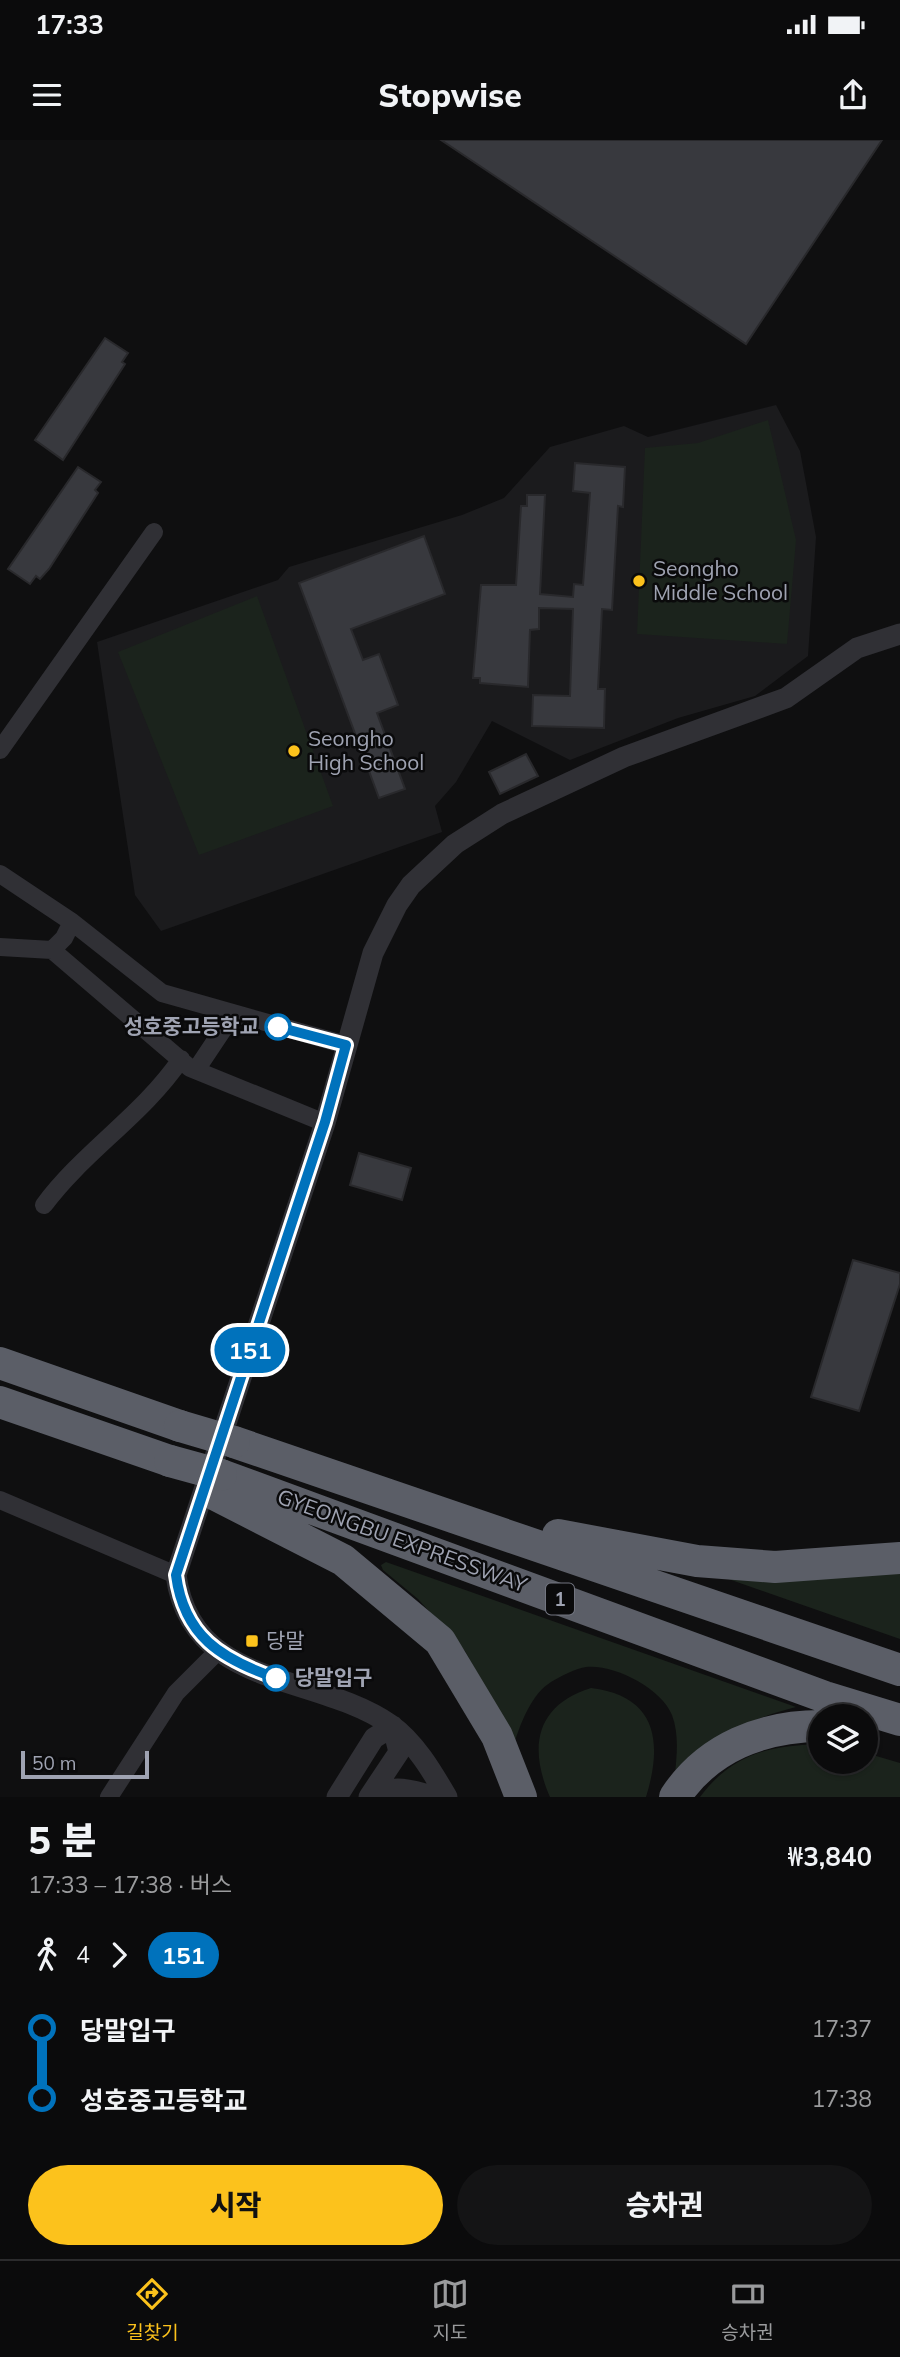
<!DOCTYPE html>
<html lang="ko">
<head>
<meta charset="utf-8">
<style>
  :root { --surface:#0b0b0c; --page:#141415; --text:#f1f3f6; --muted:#9a9b9d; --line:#2b2b2d; --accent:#fcc21c }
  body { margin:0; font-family:Mulish,"Noto Sans KR",sans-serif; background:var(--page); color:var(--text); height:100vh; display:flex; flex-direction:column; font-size:26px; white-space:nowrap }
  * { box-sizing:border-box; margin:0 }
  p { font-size:23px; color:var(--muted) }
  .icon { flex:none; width:38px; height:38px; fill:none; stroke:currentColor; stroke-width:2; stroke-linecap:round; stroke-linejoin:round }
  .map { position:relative; height:1657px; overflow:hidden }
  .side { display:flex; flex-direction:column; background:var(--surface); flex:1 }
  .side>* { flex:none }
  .badge { padding:0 14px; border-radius:23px; font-size:24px; line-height:46px }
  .fabs { position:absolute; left:808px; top:1564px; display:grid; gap:14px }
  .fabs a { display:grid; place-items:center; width:70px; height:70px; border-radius:50%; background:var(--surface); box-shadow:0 2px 5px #0004,0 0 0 2px var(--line); font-size:35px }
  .scale { position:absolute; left:21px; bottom:18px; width:128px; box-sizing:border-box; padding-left:7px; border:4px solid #9fa3b2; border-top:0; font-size:19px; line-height:24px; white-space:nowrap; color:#9fa3b2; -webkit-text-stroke:5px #0a0a0b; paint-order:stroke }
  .map>.badge { position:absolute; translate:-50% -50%; box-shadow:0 0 0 4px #fff }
  .legs { display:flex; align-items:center; gap:10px; height:77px; padding:0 28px; font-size:23px }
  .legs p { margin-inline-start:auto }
  .headline { display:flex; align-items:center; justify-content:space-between; height:119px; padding:0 28px }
  h1 { font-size:38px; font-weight:800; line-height:52px }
  .primary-button { display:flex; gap:14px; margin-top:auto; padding:14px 28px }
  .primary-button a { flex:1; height:80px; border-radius:42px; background:var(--accent); color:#111; font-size:28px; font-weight:800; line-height:80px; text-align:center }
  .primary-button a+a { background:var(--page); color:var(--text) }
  ul { padding:0 28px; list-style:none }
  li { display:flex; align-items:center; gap:24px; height:70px; font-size:26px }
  li i { display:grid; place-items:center; width:10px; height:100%; margin:0 9px; background:currentColor }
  li i::after { content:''; width:18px; height:18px; margin:-9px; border:5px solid; border-radius:50%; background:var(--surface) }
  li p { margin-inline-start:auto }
  li:first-child i { background:linear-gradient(#0000 50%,currentColor 0) }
  li:last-child i { background:linear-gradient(currentColor 50%,#0000 0) }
  .status { display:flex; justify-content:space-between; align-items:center; height:49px; padding:0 35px; background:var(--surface); direction:ltr }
  .status svg { height:19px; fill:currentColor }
  header { display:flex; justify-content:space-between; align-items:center; height:91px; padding:0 28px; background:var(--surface); font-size:32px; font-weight:800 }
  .tab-bar { display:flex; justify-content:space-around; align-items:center; height:98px; border-top:2px solid var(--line); background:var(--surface); font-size:19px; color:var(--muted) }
  .tab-bar a { display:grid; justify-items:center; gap:4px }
  .tab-bar .current { color:var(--accent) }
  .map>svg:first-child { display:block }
</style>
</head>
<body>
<div class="status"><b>17:33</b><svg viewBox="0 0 49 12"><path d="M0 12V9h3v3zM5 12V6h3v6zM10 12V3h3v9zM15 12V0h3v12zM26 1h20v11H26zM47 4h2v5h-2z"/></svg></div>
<header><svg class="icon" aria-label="menu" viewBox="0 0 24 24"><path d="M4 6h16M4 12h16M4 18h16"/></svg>Stopwise<svg class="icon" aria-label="share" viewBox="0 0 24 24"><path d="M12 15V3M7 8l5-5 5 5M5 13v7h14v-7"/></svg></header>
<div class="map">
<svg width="900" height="1657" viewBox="0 0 900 1657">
  <rect width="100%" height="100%" fill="#0f0f10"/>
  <path fill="#1b1b1d" d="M776,265L800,311L816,397L808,516L755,556L678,578L570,620L492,581L456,642L435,666L442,692L161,791L135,755L97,502L278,440L289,427L462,375L504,358L550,307L624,286L648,297Z"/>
  <path fill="#1b231c" d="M768,280L796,400L787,504L637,494L645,308L698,303Z
    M257,456L333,666L199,715L118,512Z
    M386,1422L796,1567C745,1580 714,1597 675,1634C677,1614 679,1594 672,1575C661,1548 614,1524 586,1527C577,1528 559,1537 551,1542C532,1554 522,1580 515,1601L465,1511L418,1459L383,1430L381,1425Z
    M900,1431V1499L717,1435Z
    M591,1548C657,1556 663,1602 646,1657H550C528,1607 536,1565 591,1548Z
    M821,1604V1622H866V1613L900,1623V1657H700C733,1613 769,1606 821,1604Z"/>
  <path fill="#38393e" stroke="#29292c" stroke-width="2" d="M441,0H882L746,204Z
    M105,198L128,213L122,222L125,224L63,320L35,300Z
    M575,323L625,327L623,367L618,366L612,470L602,469L598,549H605L604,588L532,586L533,555L570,556L573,469L539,468V489L530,490L528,547L480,543V538H473L481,445H516L521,366H527V355H545L540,454L573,457L574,444L583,445L590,353L573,351Z
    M78,327L101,342L95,350L98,353L49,429L40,439L36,436L30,444L8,429Z
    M424,396L445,454L351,489L363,520L379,514L398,565L377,573L405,649L379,658L299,443Z
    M526,614L538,636L500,654L489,632Z
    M359,1013L411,1028L402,1060L350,1045Z
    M853,1120L900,1133V1144L859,1271L811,1257Z"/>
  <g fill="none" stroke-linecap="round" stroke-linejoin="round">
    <path stroke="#303035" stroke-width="18" d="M0,610L154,392
      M0,734L72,782L162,853L346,905
      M0,807L52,810L190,928L325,983
      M52,810L64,798L72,782
      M196,930L232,876
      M44,1065C84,1011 143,975 181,919
      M0,1360L176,1435
      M109,1657L176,1553L217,1512"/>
    <path stroke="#303035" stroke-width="21" d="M337,1657L374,1598L393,1586
      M369,1657L399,1612L393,1588
      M372,1657C391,1643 413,1650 435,1657
      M447,1657C433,1633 415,1602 391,1585C317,1533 191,1549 176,1435L325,983L373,813L397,765L411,745L455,704L502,674L624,617L786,558L857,508L900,494"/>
    <path stroke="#5b5e67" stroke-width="32" d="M0,1223L180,1286
      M0,1262L170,1321
      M234,1302L900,1530
      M221,1335L825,1557L900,1580
      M214,1354L343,1420L440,1501L497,1596L521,1657
      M558,1395L697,1421L775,1427L900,1418
      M675,1657C708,1607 763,1586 821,1586"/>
    <path stroke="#5b5e67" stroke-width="32" d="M180,1286L234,1302
      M170,1321L221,1335"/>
  </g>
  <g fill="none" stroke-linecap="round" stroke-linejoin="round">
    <defs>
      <path id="line-1" d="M276,1538C221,1519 184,1496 176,1435L325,982L346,905L278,887"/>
    </defs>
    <use href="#line-1" stroke="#fff" stroke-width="16"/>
    <use href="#line-1" stroke="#0072bc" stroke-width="10"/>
  </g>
  <g fill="#fcc21c" stroke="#0a0a0b" stroke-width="2.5">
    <circle cx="639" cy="441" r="7"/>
    <circle cx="294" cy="611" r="7"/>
    <rect x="245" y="1494" width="14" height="14" rx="3.5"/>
  </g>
  <g fill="#fff" stroke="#0072bc" stroke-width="3.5">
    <circle cx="278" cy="887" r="12"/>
    <circle cx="276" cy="1538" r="12"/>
  </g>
  <g text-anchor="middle" stroke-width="5" stroke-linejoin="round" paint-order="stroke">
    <rect fill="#0a0a0b" stroke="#727580" stroke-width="2" x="546" y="1443.5" width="28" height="31" rx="5"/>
    <g font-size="19" font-weight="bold" fill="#9fa3b2">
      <text x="560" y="1466">1</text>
    </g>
    <g font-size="21" fill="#9fa3b2" stroke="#0a0a0b" text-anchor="start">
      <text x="653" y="436">Seongho<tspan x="653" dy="24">Middle School</tspan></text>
      <text x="308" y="606">Seongho<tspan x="308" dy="24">High School</tspan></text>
      <text x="266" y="1508">당말</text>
    </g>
    <g font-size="21" font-weight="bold" fill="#9fa3b2" stroke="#0a0a0b" text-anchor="end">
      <text x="259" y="894">성호중고등학교</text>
      <text x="295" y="1545" text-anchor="start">당말입구</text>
    </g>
    <g font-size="21" fill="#9fa3b2" stroke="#0a0a0b">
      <text transform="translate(402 1401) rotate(20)" y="7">GYEONGBU EXPRESSWAY</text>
    </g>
  </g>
</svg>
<div class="fabs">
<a><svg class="icon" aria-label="layers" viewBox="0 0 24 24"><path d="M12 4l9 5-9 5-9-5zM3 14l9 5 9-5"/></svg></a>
</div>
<div class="scale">50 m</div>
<b class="badge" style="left:250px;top:1210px;background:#0072bc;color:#fff">151</b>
</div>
<section class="side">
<div class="headline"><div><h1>5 분</h1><p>17:33 – 17:38 · 버스</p></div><b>₩3,840</b></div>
<div class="legs"><svg class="icon" aria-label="walk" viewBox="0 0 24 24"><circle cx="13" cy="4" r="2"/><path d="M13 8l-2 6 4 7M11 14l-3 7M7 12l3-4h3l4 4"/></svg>4<svg class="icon" aria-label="forward" viewBox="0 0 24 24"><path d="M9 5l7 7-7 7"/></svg><b class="badge" style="background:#0072bc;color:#fff">151</b></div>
<ul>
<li><i style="color:#0072bc"></i><b>당말입구</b><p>17:37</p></li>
<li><i style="color:#0072bc"></i><b>성호중고등학교</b><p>17:38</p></li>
</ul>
<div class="primary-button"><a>시작</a><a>승차권</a></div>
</section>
<nav class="tab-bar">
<a class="current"><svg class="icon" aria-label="directions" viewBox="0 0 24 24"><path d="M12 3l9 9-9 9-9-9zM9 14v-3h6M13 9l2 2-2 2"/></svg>길찾기</a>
<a><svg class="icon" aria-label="map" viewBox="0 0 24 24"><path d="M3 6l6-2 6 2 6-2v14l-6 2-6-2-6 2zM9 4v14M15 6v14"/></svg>지도</a>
<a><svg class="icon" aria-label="tickets" viewBox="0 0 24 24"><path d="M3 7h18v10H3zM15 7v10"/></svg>승차권</a>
</nav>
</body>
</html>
